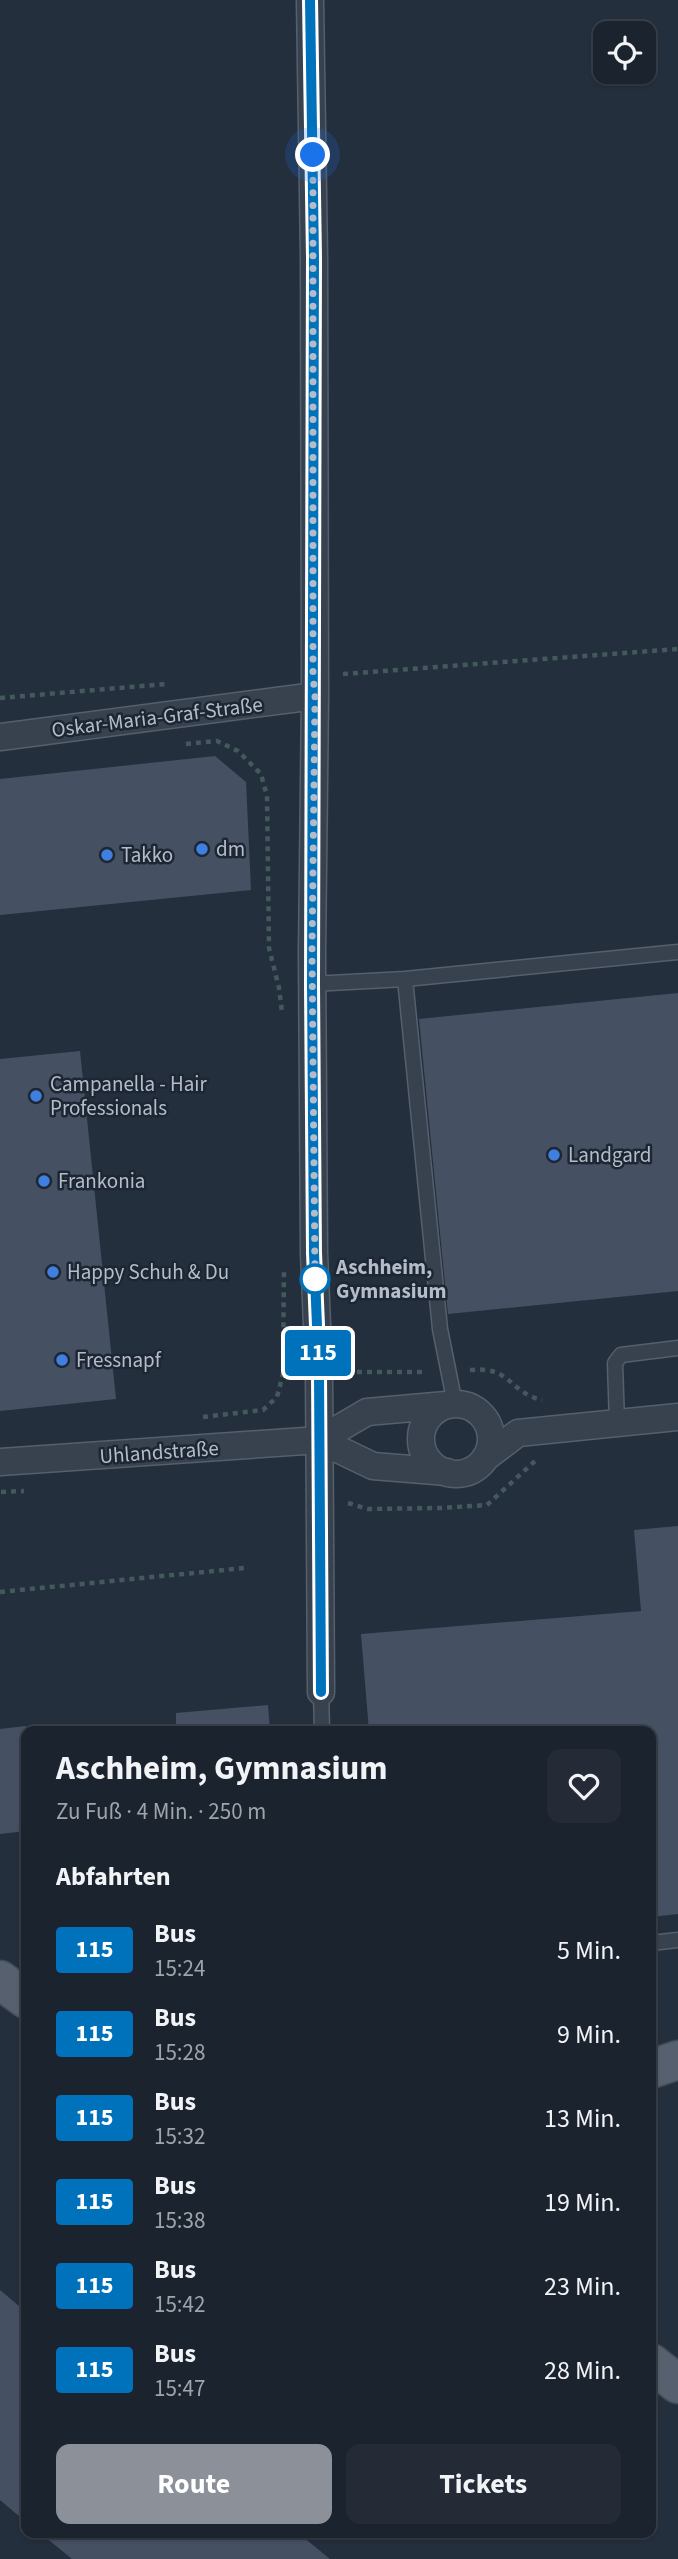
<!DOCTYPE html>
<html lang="de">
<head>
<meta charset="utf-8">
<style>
  :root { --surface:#1b232e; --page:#242b36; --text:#f1f3f6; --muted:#a0a4aa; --line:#39404a; --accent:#8c9099 }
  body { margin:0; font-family:"Source Sans 3",sans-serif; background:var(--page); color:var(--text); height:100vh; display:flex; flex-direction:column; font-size:26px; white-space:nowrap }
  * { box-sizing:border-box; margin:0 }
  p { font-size:23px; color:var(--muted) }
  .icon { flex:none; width:38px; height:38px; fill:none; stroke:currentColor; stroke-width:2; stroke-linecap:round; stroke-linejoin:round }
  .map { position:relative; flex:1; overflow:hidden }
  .panel { position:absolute; left:21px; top:1726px; width:635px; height:812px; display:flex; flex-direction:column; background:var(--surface); border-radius:14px; box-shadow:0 2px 5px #0004,0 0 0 2px var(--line) }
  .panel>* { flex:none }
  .badge { padding:0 14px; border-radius:5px; font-size:24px; line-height:46px }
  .tools { position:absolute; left:593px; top:21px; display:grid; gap:14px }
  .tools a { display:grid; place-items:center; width:63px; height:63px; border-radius:14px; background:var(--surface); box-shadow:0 2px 5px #0004,0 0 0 2px var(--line); font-size:35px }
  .you { position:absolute; width:35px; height:35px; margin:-18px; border:5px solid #fff; border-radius:50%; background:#1a73e8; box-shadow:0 0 0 10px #1a73e833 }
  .map>.badge { position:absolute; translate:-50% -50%; box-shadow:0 0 0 4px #fff }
  h2 { padding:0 35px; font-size:26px; line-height:63px }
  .round { display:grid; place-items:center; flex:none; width:74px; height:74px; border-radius:14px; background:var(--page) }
  .overview { display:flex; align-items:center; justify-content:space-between; height:119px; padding:0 35px }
  h1 { font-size:33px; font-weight:700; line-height:52px }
  .primary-button { display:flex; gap:14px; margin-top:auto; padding:14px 35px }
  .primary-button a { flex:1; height:80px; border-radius:14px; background:var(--accent); color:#fff; font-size:28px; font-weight:700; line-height:80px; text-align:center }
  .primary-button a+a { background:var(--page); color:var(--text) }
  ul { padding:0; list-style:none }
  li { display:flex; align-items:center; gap:21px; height:84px; padding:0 35px }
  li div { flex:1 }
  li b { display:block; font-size:26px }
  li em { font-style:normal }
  li .badge { min-width:77px; font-weight:700; text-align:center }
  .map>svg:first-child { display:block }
</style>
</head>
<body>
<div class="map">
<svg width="678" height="2559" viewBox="0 0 678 2559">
  <rect width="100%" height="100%" fill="#242f3e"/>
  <path fill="#455162" d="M215,756L246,782L251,890L0,915V779Z
    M678,993V1291L448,1314L419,1019Z
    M80,1051L116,1399L0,1411V1059Z
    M678,1526V1914L651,1917V1731H369L361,1634L641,1611L634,1530Z
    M268,1705L270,1731H176V1713Z
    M26,1726V1831L0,1834V1729Z
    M0,2290L26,2312V2522L0,2500Z
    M39,2532H297L330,2559H72Z"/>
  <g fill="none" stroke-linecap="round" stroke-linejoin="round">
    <defs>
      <path id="service" d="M405,979L440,1329L455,1404
        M312,984L405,979L678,952
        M617,1423L615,1363L621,1355L678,1348
        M321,1692L322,1731
        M651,1943L678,1940"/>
      <path id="minor" d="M310,0L314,258L315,696L312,953L314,1253L319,1373L321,1692
        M0,737L315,696
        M421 1439a35 35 0 1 1 70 0a35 35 0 1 1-70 0Z
        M319,1440L373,1466L447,1472
        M485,1458L518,1433L678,1417
        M0,1462L319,1440L367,1412L446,1405"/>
      <path id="primary" d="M0,1980L26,1999
        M651,2069L678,2060
        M651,2363L678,2384"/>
    </defs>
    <use href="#service" stroke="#565f6c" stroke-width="17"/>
    <use href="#minor" stroke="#565f6c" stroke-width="29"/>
    <use href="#primary" stroke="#414a57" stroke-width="41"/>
    <path stroke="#44595c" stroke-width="4.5" stroke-dasharray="5 5" stroke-linecap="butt" d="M343,674L678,649
      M0,698L166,684
      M186,744L217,741L238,751L261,774L267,796L269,948L279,988L282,1012
      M470,1370C512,1366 508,1392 542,1400
      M347,1372H426
      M203,1417L263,1410L277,1397L283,1374L284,1269
      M1,1492L24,1491
      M348,1503L368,1509L441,1508L487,1505L535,1461
      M0,1592L244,1568"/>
    <use href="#service" stroke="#38414e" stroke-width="14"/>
    <use href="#minor" stroke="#38414e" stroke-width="26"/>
    <use href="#primary" stroke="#56606e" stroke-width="38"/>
  </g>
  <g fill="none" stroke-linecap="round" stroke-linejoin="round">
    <defs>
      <path id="line" d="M310,0L314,258L312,984L314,1253L319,1374L321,1692"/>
    </defs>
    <use href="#line" stroke="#fff" stroke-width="16"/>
    <use href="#line" stroke="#0072bc" stroke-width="10"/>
    <path stroke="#b4bcc9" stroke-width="7" stroke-dasharray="0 12.6" d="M313,155V676L315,696L312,953L315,1279"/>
  </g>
  <g fill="#3f7fe0" stroke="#1d2633" stroke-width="2.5">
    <circle cx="202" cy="849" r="7"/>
    <circle cx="107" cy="855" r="7"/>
    <circle cx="36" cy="1096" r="7"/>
    <circle cx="554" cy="1155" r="7"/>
    <circle cx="44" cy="1181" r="7"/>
    <circle cx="53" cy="1272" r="7"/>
    <circle cx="62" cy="1360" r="7"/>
  </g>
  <circle fill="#fff" stroke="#0072bc" stroke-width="3.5" cx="315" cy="1279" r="14"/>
  <g text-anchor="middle" stroke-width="5" stroke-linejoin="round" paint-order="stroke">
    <g font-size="21" fill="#b4bcc9" stroke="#1d2633">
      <text transform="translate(157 717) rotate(-7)" y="7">Oskar-Maria-Graf-Straße</text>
      <text transform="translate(159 1452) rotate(-4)" y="7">Uhlandstraße</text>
    </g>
    <g font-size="21" fill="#b4bcc9" stroke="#1d2633" text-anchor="start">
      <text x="216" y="856">dm</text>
      <text x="121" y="862">Takko</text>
      <text x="50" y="1091">Campanella - Hair<tspan x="50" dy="24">Professionals</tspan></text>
      <text x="568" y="1162">Landgard</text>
      <text x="58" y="1188">Frankonia</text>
      <text x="67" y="1279">Happy Schuh &amp; Du</text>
      <text x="76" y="1367">Fressnapf</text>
    </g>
    <g font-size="21" font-weight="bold" fill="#b4bcc9" stroke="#1d2633" text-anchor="start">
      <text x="336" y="1274">Aschheim,<tspan x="336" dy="24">Gymnasium</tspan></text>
    </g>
  </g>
</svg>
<div class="tools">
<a><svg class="icon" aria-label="locate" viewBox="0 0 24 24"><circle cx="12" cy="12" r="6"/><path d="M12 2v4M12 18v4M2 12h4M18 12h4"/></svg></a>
</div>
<div class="you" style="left:313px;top:155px"></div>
<b class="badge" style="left:318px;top:1353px;background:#0072bc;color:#fff">115</b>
<section class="panel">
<div class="overview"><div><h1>Aschheim, Gymnasium</h1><p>Zu Fuß · 4 Min. · 250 m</p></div><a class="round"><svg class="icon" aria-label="heart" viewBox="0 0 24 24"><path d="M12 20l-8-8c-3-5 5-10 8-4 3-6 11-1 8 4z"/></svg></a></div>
<h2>Abfahrten</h2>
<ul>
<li><span class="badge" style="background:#0072bc;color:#fff">115</span><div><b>Bus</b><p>15:24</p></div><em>5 Min.</em></li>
<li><span class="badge" style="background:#0072bc;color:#fff">115</span><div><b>Bus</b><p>15:28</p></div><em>9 Min.</em></li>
<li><span class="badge" style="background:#0072bc;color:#fff">115</span><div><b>Bus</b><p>15:32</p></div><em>13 Min.</em></li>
<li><span class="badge" style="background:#0072bc;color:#fff">115</span><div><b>Bus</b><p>15:38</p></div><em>19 Min.</em></li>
<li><span class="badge" style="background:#0072bc;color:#fff">115</span><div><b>Bus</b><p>15:42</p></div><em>23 Min.</em></li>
<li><span class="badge" style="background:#0072bc;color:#fff">115</span><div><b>Bus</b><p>15:47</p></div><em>28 Min.</em></li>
</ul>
<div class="primary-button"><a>Route</a><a>Tickets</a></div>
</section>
</div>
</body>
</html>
